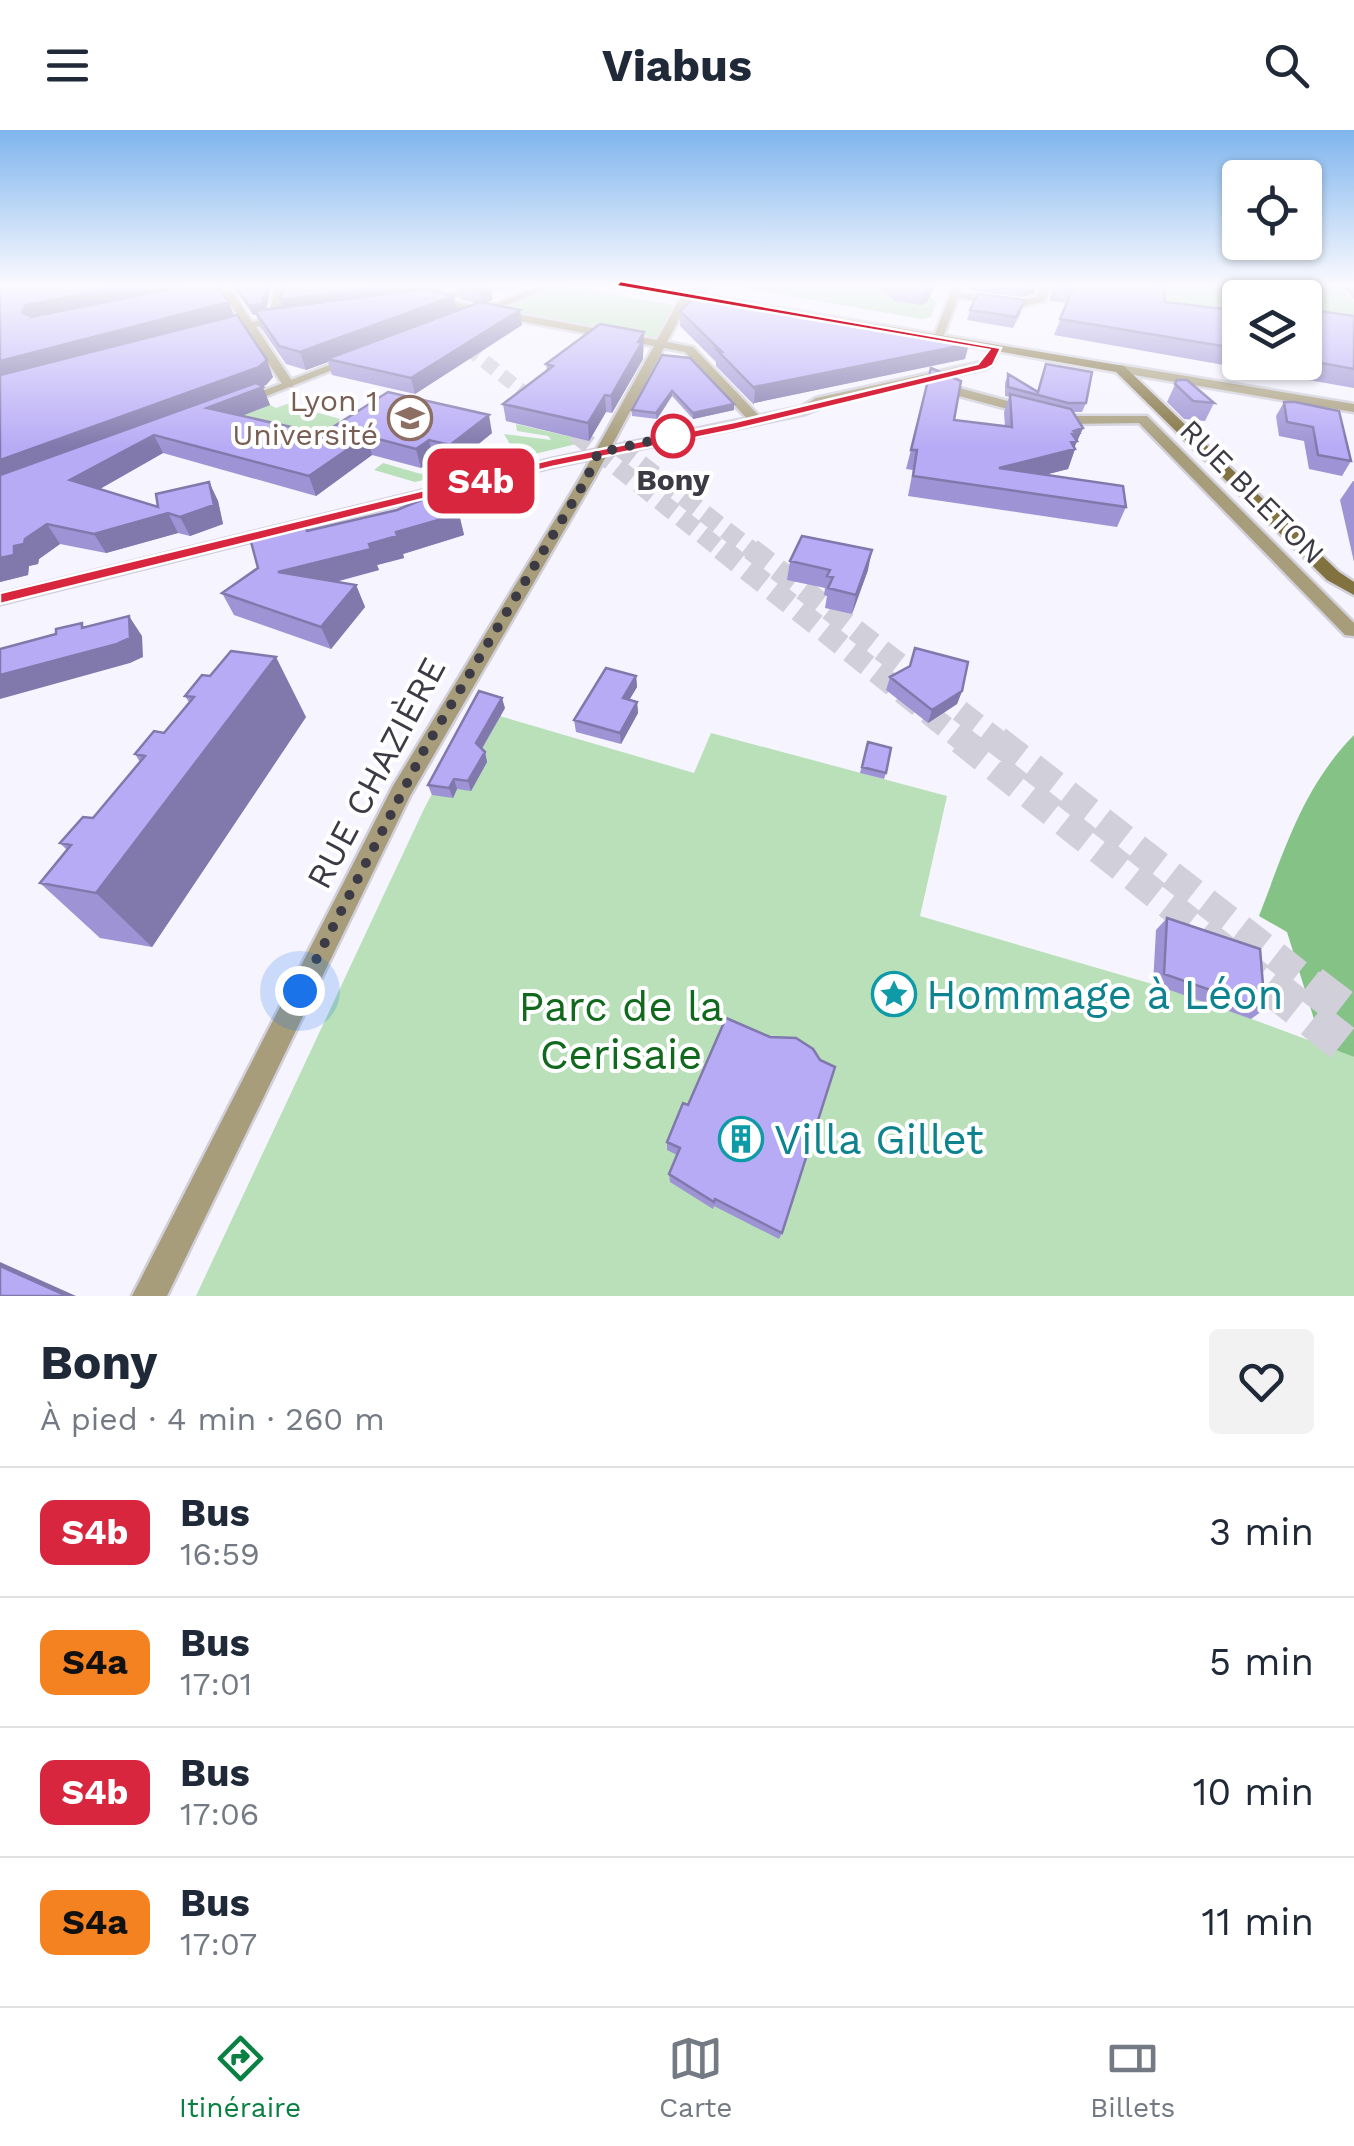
<!DOCTYPE html>
<html lang="fr">
<head>
<meta charset="utf-8">
<style>
  :root { --surface:#fff; --page:#f2f2f3; --text:#1f2937; --muted:#747a83; --line:#e0e1e3; --accent:#0b8043 }
  body { margin:0; font-family:"Work Sans",sans-serif; background:var(--page); color:var(--text); height:100vh; display:flex; flex-direction:column; font-size:38px; white-space:nowrap }
  * { box-sizing:border-box; margin:0 }
  p { font-size:32px; color:var(--muted) }
  .icon { flex:none; width:55px; height:55px; fill:none; stroke:currentColor; stroke-width:2; stroke-linecap:round; stroke-linejoin:round }
  .map { position:relative; height:1166px; overflow:hidden }
  .sheet { display:flex; flex-direction:column; background:var(--surface); flex:1 }
  .sheet>* { flex:none }
  .badge { padding:0 20px; border-radius:15px; font-size:35px; line-height:65px }
  .controls { position:absolute; left:1222px; top:30px; display:grid; gap:20px }
  .controls a { display:grid; place-items:center; width:100px; height:100px; border-radius:10px; background:var(--surface); box-shadow:0 2px 8px #0004; font-size:50px }
  .you { position:absolute; width:50px; height:50px; margin:-25px; border:8px solid #fff; border-radius:50%; background:#1a73e8; box-shadow:0 0 0 15px #1a73e833 }
  .map>.badge { position:absolute; translate:-50% -50%; box-shadow:0 0 0 5px #fff }
  .round { display:grid; place-items:center; flex:none; width:105px; height:105px; border-radius:10px; background:var(--page) }
  .head { display:flex; align-items:center; justify-content:space-between; height:170px; padding:0 40px }
  h1 { font-size:48px; font-weight:700; line-height:75px }
  ul { padding:0; list-style:none }
  li { display:flex; align-items:center; gap:30px; height:130px; padding:0 40px; border-top:2px solid var(--line) }
  li div { flex:1 }
  li b { display:block; font-size:38px }
  li em { font-style:normal }
  li .badge { min-width:110px; font-weight:700; text-align:center }
  header { display:flex; justify-content:space-between; align-items:center; height:130px; padding:0 40px; background:var(--surface); font-size:45px; font-weight:700 }
  .menu { display:flex; justify-content:space-around; align-items:center; height:140px; border-top:2px solid var(--line); background:var(--surface); font-size:28px; color:var(--muted) }
  .menu a { display:grid; justify-items:center; gap:5px }
  .menu .active { color:var(--accent) }
  .map>svg:first-child { display:block }
</style>
</head>
<body>
<header><svg class="icon" aria-label="menu" viewBox="0 0 24 24"><path d="M4 6h16M4 12h16M4 18h16"/></svg>Viabus<svg class="icon" aria-label="search" viewBox="0 0 24 24"><circle cx="10" cy="10" r="6"/><path d="M15 15l6 6"/></svg></header>
<div class="map">
<svg width="1354" height="1166" viewBox="0 0 1354 1166">
  <rect width="100%" height="100%" fill="#f6f4ff"/>
  <path fill="#b9e0b8" d="M554,154L679,176L659,214L598,206L483,181Z
    M720,154H936L930,166L937,172L931,187L922,189Z
    M1117,154H1212L1222,157L1236,179L1225,197Z
    M1280,154H1340L1354,172V189L1305,185V168L1290,167Z
    M263,271L276,278L287,274L340,289L331,307L273,292L223,290Z
    M516,294L589,311L526,326L505,320L511,316L504,304L551,310L548,306L517,301Z
    M481,319L501,324L506,331L415,352L374,340L383,333L421,344L434,336L457,337Z
    M476,579L694,643L711,603L947,666L920,786L1176,861L1354,927V1166H196L423,681Z"/>
  <path fill="#85c286" d="M1354,605V927L1322,915L1287,802L1259,786C1285,719 1303,657 1354,605Z"/>
  <g fill="none" stroke-linecap="round" stroke-linejoin="round">
    <path stroke="#d1cfda" stroke-width="14" stroke-dasharray="14 8" stroke-linecap="butt" d="M450,204L536,272"/>
    <path stroke="#d1cfda" stroke-width="18" stroke-dasharray="18 9" stroke-linecap="butt" d="M533,270L724,422
      M619,317L754,422"/>
    <path stroke="#d1cfda" stroke-width="22" stroke-dasharray="22 11" stroke-linecap="butt" d="M721,419L964,612
      M751,419L1000,612"/>
    <path stroke="#d1cfda" stroke-width="29" stroke-dasharray="29 15" stroke-linecap="butt" d="M961,610L1271,856
      M997,610L1314,856"/>
    <path stroke="#d1cfda" stroke-width="38" stroke-dasharray="38 19" stroke-linecap="butt" d="M1268,854L1354,922
      M1311,854L1354,887"/>
    <defs>
      <path id="minor" d="M217,154H252L231,160L252,192L268,189L276,154H286L279,187L289,189L256,197L294,254L292,257H284L246,199L216,203V199L243,193L222,162L195,168L190,165L219,157Z
        M507,154H534L436,169L657,210L683,163L691,164L702,154H713L699,168L691,167L667,212L693,217L764,291L752,294L685,222L664,218L595,347L410,666L167,1166H132L393,656L581,347L654,216L435,175L431,170L417,168Z
        M954,154H964L960,163L1021,171L1037,167L1041,154H1051L1045,171L1021,177L958,168L943,207L933,209Z
        M936,248L952,256L1064,286H1147L1354,493V506L1345,505L1139,293L1064,294L944,262L930,252Z"/>
      <path id="tertiary" d="M546,154H560L478,186L469,184Z
        M991,215L1001,217L992,235L985,239L835,272L805,284L552,337L0,474V464L552,329L801,277L816,268L977,233L983,231Z
        M350,227L360,229L244,275L234,272Z
        M1120,235L1354,274V282L1116,242L1114,239Z"/>
      <path id="secondary" d="M615,154H637L1124,236L1339,442L1354,452V465L1327,450L1116,242Z"/>
    </defs>
    <use href="#minor" stroke="#d1cfda" stroke-width="5"/>
    <use href="#tertiary" stroke="#d1cfda" stroke-width="5"/>
    <use href="#secondary" stroke="#d1cfda" stroke-width="5"/>
    <use href="#minor" fill="#a79d7b" fill-rule="evenodd"/>
    <use href="#tertiary" fill="#a79d7b" fill-rule="evenodd"/>
    <use href="#secondary" fill="#81723f" fill-rule="evenodd"/>
  </g>
  <path fill="#9e93d4" fill-rule="evenodd" d="M0,154L229,172L234,186L273,247L266,255L261,256L270,275L242,286L322,304L492,303L454,334L433,328L421,338L372,325L316,366L163,323L100,359L158,377L209,352L218,371L223,394L190,406L178,403L106,423L60,414L39,429L38,434L29,436L28,445L0,452Z
    M234,154H272L266,180L283,177L280,170L285,154H488L493,170L484,173L522,195L415,264L332,245L328,232L306,240L286,234L261,198L256,185H253L237,162ZM458,157L461,170L477,173L457,181L454,166L433,160Z
    M877,154H936L927,172L920,175L894,171Z
    M968,154H1038L1034,164L1021,167L969,160Z
    M1054,154H1136L1165,172L1229,180L1232,172L1221,154H1280L1240,168V232H1305V179L1354,186V258L1054,205L1067,173L1049,171Z
    M1342,154H1354V169Z
    M970,180L1022,181L1013,198L967,190Z
    M680,181L965,229L754,273V275L716,236V232L680,196Z
    M644,218L642,221L643,229L612,283L606,282L589,311L506,291L503,274L547,240L546,234Z
    M662,225L734,280L693,289L672,266L657,289L632,286V280Z
    M1008,244L1037,262L1086,273L1082,282H1073L1083,298L1074,318L1075,319L1068,339L1044,345L1126,377L1117,397L908,366L913,340L906,339L911,320L954,290L1005,297L1004,282L1009,267L1005,266V253Z
    M1177,250L1214,273L1205,291L1184,289L1167,272Z
    M1284,272L1351,331L1342,346L1309,339L1304,311L1279,306L1276,286Z
    M1353,351H1354V432L1340,370Z
    M459,384L464,405L403,424L404,428L377,435L379,440L336,452L356,455L365,477L331,519L234,485L222,463Z
    M790,431L868,440L852,484L825,478L827,466L824,465L825,458L787,450Z
    M636,546L637,557L629,570L637,572L638,583L621,614L576,602L574,590Z
    M890,547L962,561L957,574L928,593L886,560Z
    M185,566L306,587L152,817L100,808L40,753L67,720L60,713L93,688L140,632L135,624L164,603L189,572Z
    M505,578L482,619L485,622L487,632L471,661L457,659L453,668L432,665L428,655Z
    M868,612L886,643L884,649L860,643Z
    M1167,788L1265,879L1251,889L1153,854L1156,800Z
    M683,973L782,1103L779,1109L714,1076L713,1079L670,1052L669,1044L677,1025L667,1020V1012Z"/>
  <path fill="#8178ac" d="M131,154H207L31,198L22,182L26,175Z
    M267,154H272L265,184L255,181L256,185H253L249,176Z
    M405,154H481L458,155V157L284,181L280,170Z
    M930,154H936L927,172L920,175L924,156Z
    M1025,154H1038L1034,164L1021,167Z
    M490,155L493,170L482,174L479,159Z
    M454,166L458,183L327,229L328,232L306,240L300,222Z
    M229,172L235,189L0,251V231Z
    M520,180L522,195L415,264L411,248Z
    M644,202L643,229L612,283L611,266Z
    M969,214L965,229L754,273L755,259L754,257Z
    M267,230L273,247L266,255L0,354V330Z
    M263,257L270,275L215,296L207,278Z
    M672,261V266L657,289L656,283Z
    M605,265L606,282L589,311L588,293Z
    M734,274V280L693,289V283Z
    M489,285L492,303L454,334L450,315Z
    M1083,298L1074,318L1075,319L1068,339L993,358L999,338L1074,301Z
    M154,305L163,323L82,369L70,350Z
    M367,306L372,325L316,366L309,346Z
    M429,310L433,328L421,338L416,319Z
    M209,352L218,371L223,394L190,406L180,387Z
    M168,383L178,403L106,423L94,404Z
    M459,384L464,405L403,424L404,428L377,435L379,440L288,464L278,442L369,414L396,402Z
    M47,394L60,414L39,429L38,434L29,436L28,445L0,452V428L14,416Z
    M872,420L868,440L852,484L856,465Z
    M356,455L365,477L331,519L321,497Z
    M129,486L142,506L143,527L130,533L0,569V545Z
    M276,527L306,587L152,817L96,763Z
    M636,546L637,557L624,579L623,568Z
    M962,561L957,574L928,593L932,580Z
    M502,568L505,578L479,623L476,613Z
    M637,572L638,583L621,614L620,603Z
    M485,622L487,632L471,661L468,651Z
    M454,649L457,659L453,668L449,658Z
    M0,1132L76,1166H67L0,1136Z"/>
  <path fill="#b8abf6" stroke="#8178ac" stroke-width="2.5" d="M0,154H131L26,175L22,182L31,187L196,154H216L229,172L0,231Z
    M234,154H267L262,174L249,176Z
    M285,154H405L280,170Z
    M464,154H488L490,155L479,159L458,155Z
    M1054,154H1136L1164,157L1165,172L1240,181V219L1060,189L1073,158L1054,156Z
    M1238,154H1279L1289,168H1240L1236,163L1245,164Z
    M426,159L454,166L300,222L279,216L255,181Z
    M978,164L1025,170L1016,187L970,180Z
    M694,168L969,214L754,257L755,259L717,220L721,221L680,181Z
    M480,172L520,180L411,248L327,229Z
    M1305,179L1354,186V239L1305,230Z
    M237,185L267,230L259,237L0,330V245Z
    M600,194L644,202L638,212H642L611,266L605,265L588,293L503,274L553,236L546,234Z
    M662,225L690,228L734,274L693,283L672,261L656,283L632,280Z
    M1046,234L1092,242L1086,273H1068L1008,257V244L1038,262Z
    M931,238L961,251L954,290L1012,297L1010,264L1071,279L1083,298L1074,301L1078,303L1072,304L1077,311L1071,312L1075,319L999,338L1123,356L1126,377L913,346L917,320H911Z
    M1177,250H1187L1214,273L1193,271L1175,254Z
    M256,253L263,257L207,278L322,304L388,262L489,285L450,315L429,310L416,319L367,306L309,346L154,305L70,350L158,377L156,364L209,352L214,375L180,387L168,383L94,404L47,394L25,409L24,414L14,416V425L0,428V345Z
    M1284,272H1295L1339,281L1351,331L1318,325L1313,297L1287,292Z
    M446,360L459,384L396,402L397,406L369,414L371,419L278,442L356,455L321,497L222,463L258,438L250,408L306,397L307,401L397,380Z
    M802,406L872,420L856,465L828,458L833,447L827,446L830,440L790,431Z
    M129,486L130,508L117,514L0,545V519L56,504V499L82,493V498Z
    M915,518L968,532L962,561L932,580L890,547L910,536Z
    M231,521L276,527L96,763L40,753L71,715L60,713L83,687L93,688L145,626L135,624L154,601L164,603L194,567L185,566L202,545L210,546Z
    M606,538L636,546L623,568L637,572L620,603L574,590Z
    M479,561L502,568L476,613L485,622L468,651L454,649L449,658L428,655Z
    M868,612L891,618L886,643L862,637Z
    M1167,788L1260,819L1265,879L1164,844Z
    M726,888L770,907L796,908L813,919L820,930L835,937L782,1103L715,1069L714,1072L669,1044L680,1018L667,1012L683,973L688,975Z
    M0,1136L67,1166H0Z"/>
  <linearGradient id="sky" x2="0" y2="1"><stop stop-color="#7fb5ed"/><stop offset="0.49" stop-color="#fbfaff"/><stop offset="1" stop-color="#fbfaff" stop-opacity="0"/></linearGradient>
  <rect width="1354" height="317" fill="url(#sky)"/>
  <path fill="#d7263d" stroke="#fff" stroke-width="2.5" d="M620,151L1001,218L993,235L986,239L734,300L552,337L0,474V463L552,329L734,292L978,234L989,220L616,156Z"/>
  <g fill="none" stroke-linecap="round" stroke-linejoin="round">
    <path stroke="#3c3a44" stroke-width="10" stroke-dasharray="0 18" d="M300,861L424,620L586,350L598,323L673,306"/>
  </g>
  <defs>
    <symbol id="university-ring" viewBox="-11 -11 22 22"><circle r="9.5" fill="#fff" stroke="#8d6e63" stroke-width="1.5"/><path d="M0-5L7-2L0 1L-7-2ZM-4 1L0 2.5L4 1V4Q0 6-4 4Z" fill="#8d6e63"/></symbol>
    <symbol id="sight-ring" viewBox="-11 -11 22 22"><circle r="9.5" fill="#fff" stroke="#0f9aa8" stroke-width="1.5"/><path d="M0-6L1.8-2.2L6-1.7L2.9 1.2L3.7 5.4L0 3.3L-3.7 5.4L-2.9 1.2L-6-1.7L-1.8-2.2Z" fill="#0f9aa8"/></symbol>
    <symbol id="building-ring" viewBox="-11 -11 22 22"><circle r="9.5" fill="#fff" stroke="#0f9aa8" stroke-width="1.5"/><path d="M-4-6H4V6H1V3H-1V6H-4ZM-2.5-4.3h1.7v1.8h-1.7ZM.8-4.3h1.7v1.8H.8ZM-2.5-1h1.7V.8h-1.7ZM.8-1h1.7V.8H.8Z" fill="#0f9aa8"/></symbol>
  </defs>
  <g fill-rule="evenodd">
    <use href="#university-ring" x="385" y="263" width="50" height="50"/>
    <use href="#sight-ring" x="869" y="839" width="50" height="50"/>
    <use href="#building-ring" x="716" y="984" width="50" height="50"/>
  </g>
  <circle fill="#fff" stroke="#d7263d" stroke-width="5" cx="673" cy="306" r="20"/>
  <g text-anchor="middle" stroke-width="8" stroke-linejoin="round" paint-order="stroke">
    <g font-size="30" fill="#785e54" stroke="#fff" text-anchor="end">
      <text x="378" y="281">Lyon 1<tspan x="378" dy="34">Université</tspan></text>
    </g>
    <g font-size="30" font-weight="bold" fill="#3c3a44" stroke="#fff">
      <text x="673" y="360">Bony</text>
    </g>
    <g font-size="30" fill="#3c3a44" stroke="#fff">
      <text transform="translate(1252 362) rotate(45)" y="10">RUE BLETON</text>
    </g>
    <g font-size="35" fill="#3c3a44" stroke="#fff">
      <text transform="translate(376 643) rotate(-62)" y="12">RUE CHAZIÈRE</text>
    </g>
    <g font-size="42" fill="#0d838f" stroke="#fff" text-anchor="start">
      <text x="926" y="879">Hommage à Léon</text>
      <text x="774" y="1024">Villa Gillet</text>
    </g>
    <g font-size="42" fill="#11691d" stroke="#fff">
      <text x="621" y="891">Parc de la<tspan x="621" dy="48">Cerisaie</tspan></text>
    </g>
  </g>
</svg>
<div class="controls">
<a><svg class="icon" aria-label="locate" viewBox="0 0 24 24"><circle cx="12" cy="12" r="6"/><path d="M12 2v4M12 18v4M2 12h4M18 12h4"/></svg></a>
<a><svg class="icon" aria-label="layers" viewBox="0 0 24 24"><path d="M12 4l9 5-9 5-9-5zM3 14l9 5 9-5"/></svg></a>
</div>
<div class="you" style="left:300px;top:861px"></div>
<b class="badge" style="left:481px;top:351px;background:#d7263d;color:#fff">S4b</b>
</div>
<section class="sheet">
<div class="head"><div><h1>Bony</h1><p>À pied · 4 min · 260 m</p></div><a class="round"><svg class="icon" aria-label="heart" viewBox="0 0 24 24"><path d="M12 20l-8-8c-3-5 5-10 8-4 3-6 11-1 8 4z"/></svg></a></div>
<ul>
<li><span class="badge" style="background:#d7263d;color:#fff">S4b</span><div><b>Bus</b><p>16:59</p></div><em>3 min</em></li>
<li><span class="badge" style="background:#f58220;color:#111">S4a</span><div><b>Bus</b><p>17:01</p></div><em>5 min</em></li>
<li><span class="badge" style="background:#d7263d;color:#fff">S4b</span><div><b>Bus</b><p>17:06</p></div><em>10 min</em></li>
<li><span class="badge" style="background:#f58220;color:#111">S4a</span><div><b>Bus</b><p>17:07</p></div><em>11 min</em></li>
</ul>
</section>
<nav class="menu">
<a class="active"><svg class="icon" aria-label="directions" viewBox="0 0 24 24"><path d="M12 3l9 9-9 9-9-9zM9 14v-3h6M13 9l2 2-2 2"/></svg>Itinéraire</a>
<a><svg class="icon" aria-label="map" viewBox="0 0 24 24"><path d="M3 6l6-2 6 2 6-2v14l-6 2-6-2-6 2zM9 4v14M15 6v14"/></svg>Carte</a>
<a><svg class="icon" aria-label="tickets" viewBox="0 0 24 24"><path d="M3 7h18v10H3zM15 7v10"/></svg>Billets</a>
</nav>
</body>
</html>
